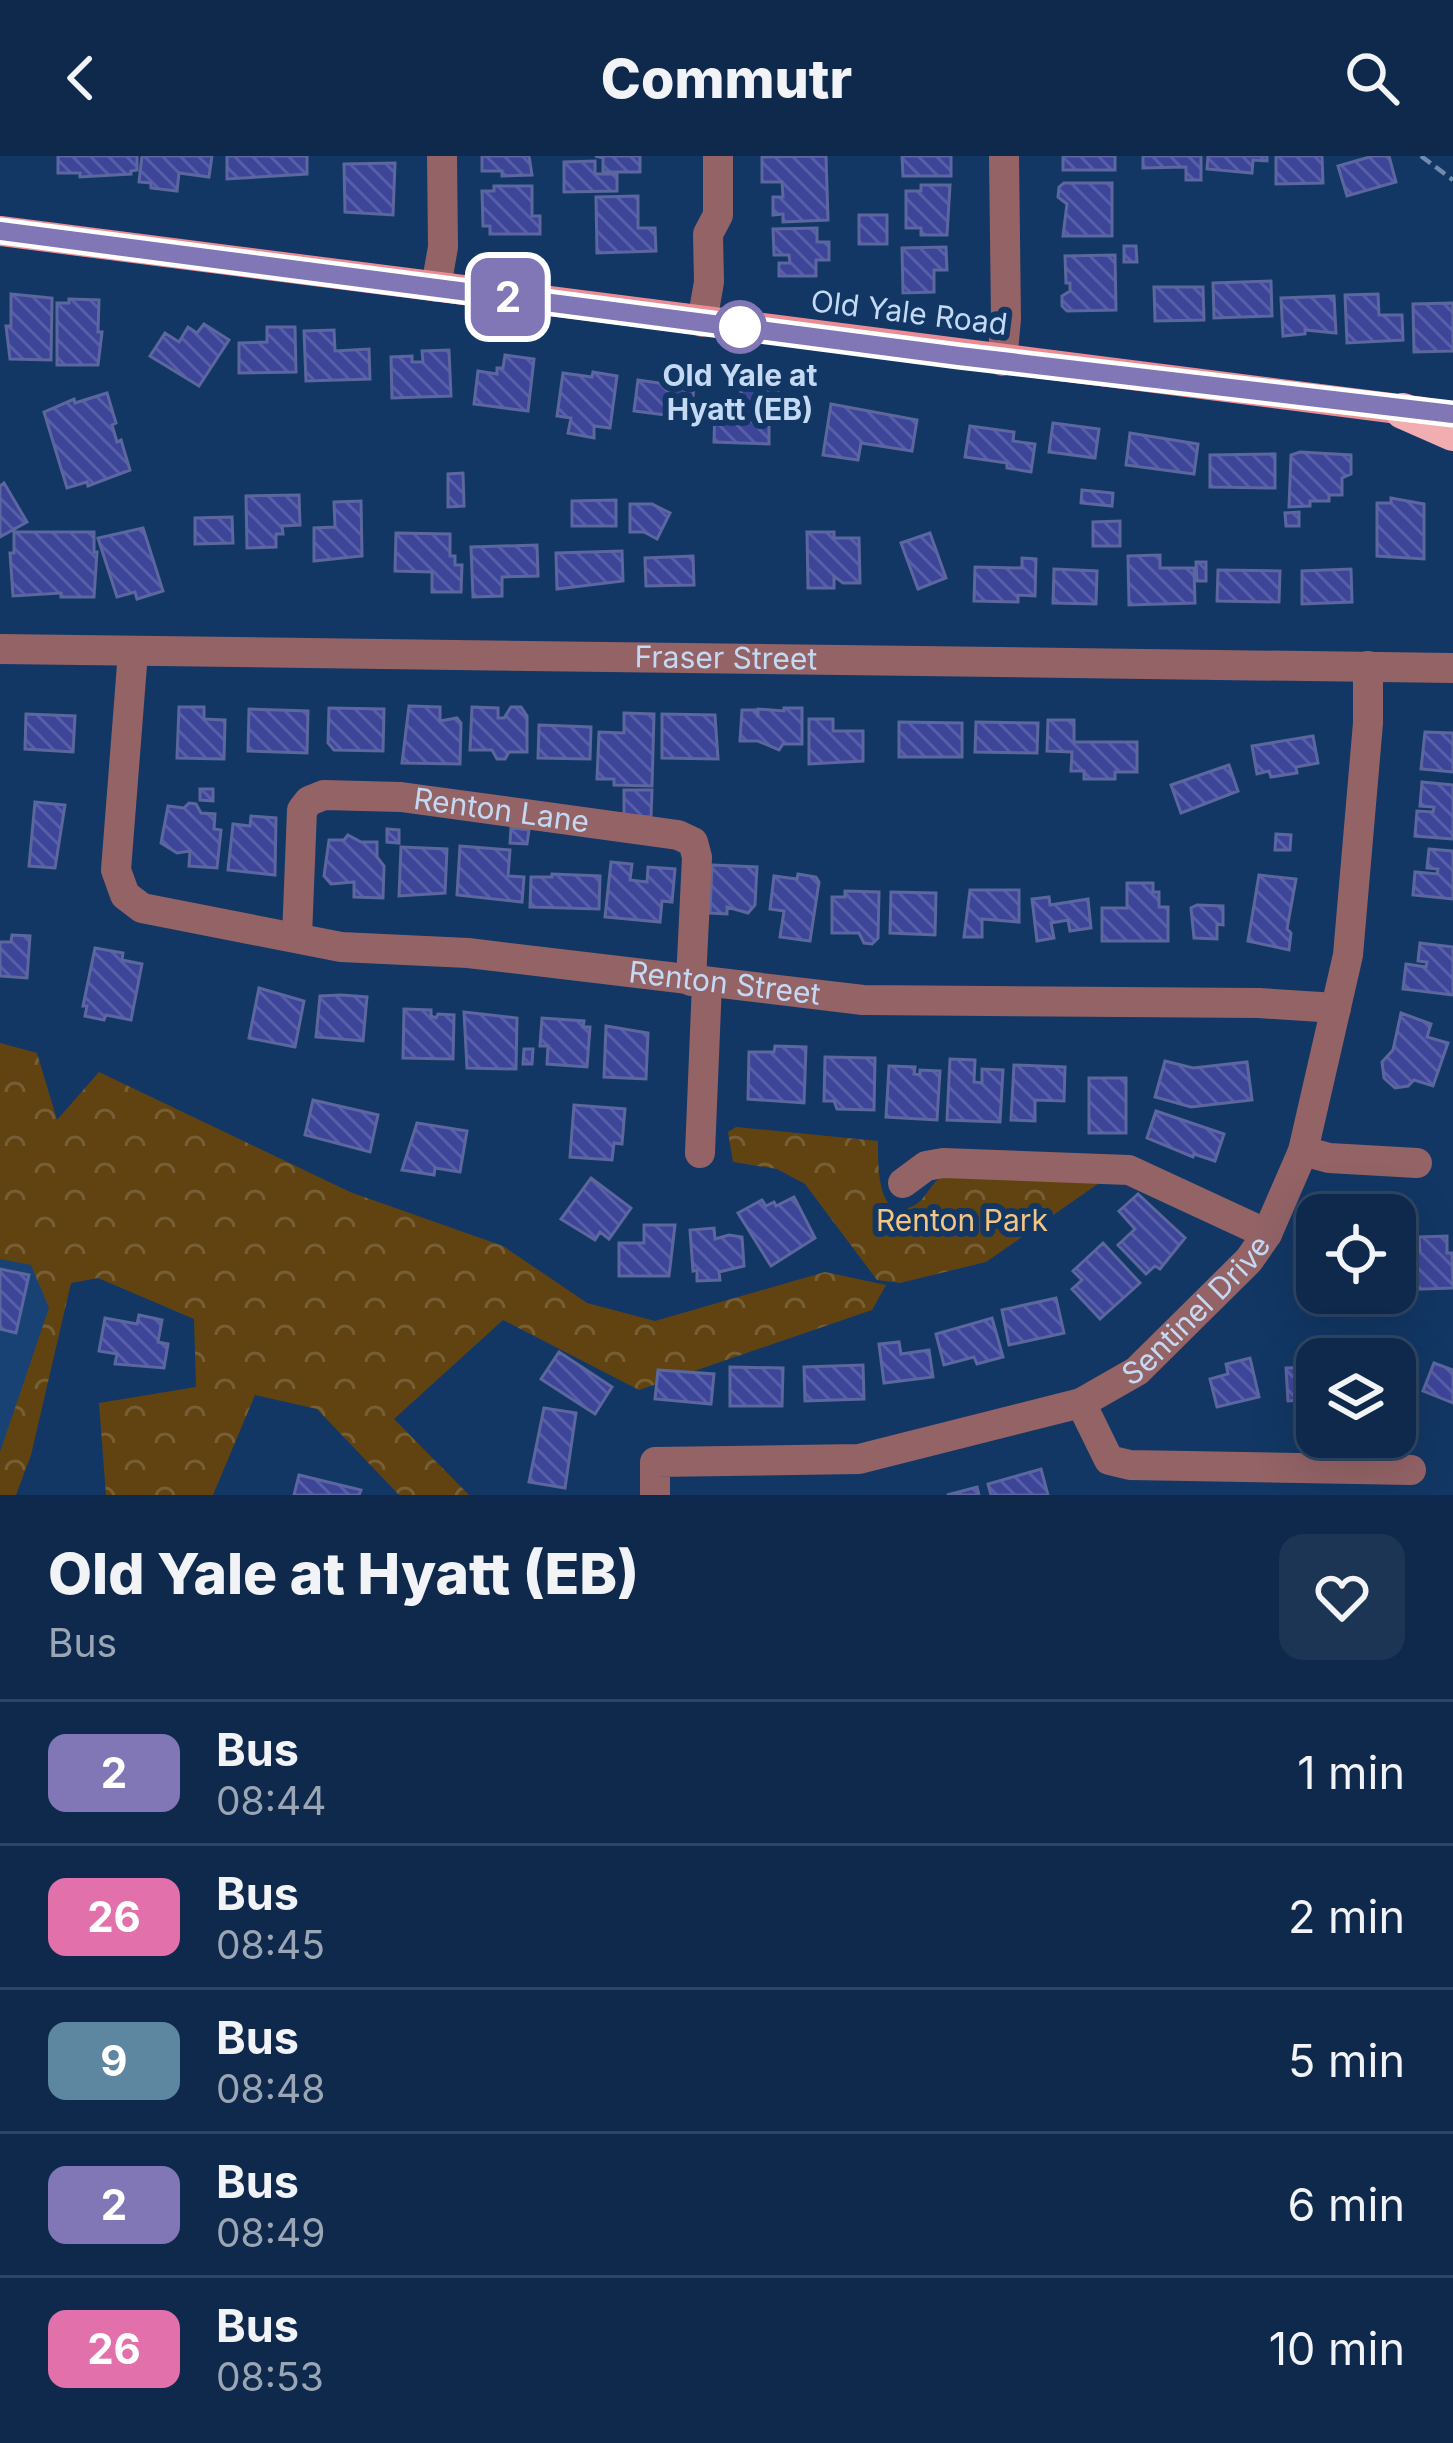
<!DOCTYPE html>
<html lang="en">
<head>
<meta charset="utf-8">
<style>
  :root { --surface:#0e294b; --page:#1c3555; --text:#f1f3f6; --muted:#9ba6b5; --line:#2e4563 }
  body { margin:0; font-family:Inter,sans-serif; background:var(--page); color:var(--text); height:100vh; display:flex; flex-direction:column; font-size:45px; white-space:nowrap }
  * { box-sizing:border-box; margin:0 }
  p { font-size:39px; color:var(--muted) }
  .icon { flex:none; width:66px; height:66px; fill:none; stroke:currentColor; stroke-width:2; stroke-linecap:round; stroke-linejoin:round }
  .map { position:relative; height:1339px; overflow:hidden }
  .details { display:flex; flex-direction:column; background:var(--surface); flex:1 }
  .details>* { flex:none }
  .badge { padding:0 24px; border-radius:18px; font-size:42px; line-height:78px }
  .fabs { position:absolute; left:1296px; top:1038px; display:grid; gap:24px }
  .fabs a { display:grid; place-items:center; width:120px; height:120px; border-radius:24px; background:var(--surface); box-shadow:0 12px 48px #0002,0 0 0 3px var(--line); font-size:60px }
  .map>.badge { position:absolute; translate:-50% -50%; box-shadow:0 0 0 6px #fff }
  .round { display:grid; place-items:center; flex:none; width:126px; height:126px; border-radius:24px; background:var(--page) }
  .summary { display:flex; align-items:center; justify-content:space-between; height:204px; padding:0 48px }
  h1 { font-size:57px; font-weight:800; line-height:90px }
  ul { padding:0; list-style:none }
  li { display:flex; align-items:center; gap:36px; height:144px; padding:0 48px; border-top:3px solid var(--line) }
  li div { flex:1 }
  li b { display:block; font-size:45px }
  li em { font-style:normal }
  li .badge { min-width:132px; font-weight:700; text-align:center }
  header { display:flex; justify-content:space-between; align-items:center; height:156px; padding:0 48px; background:var(--surface); font-size:54px; font-weight:800 }
  .map>svg:first-child { display:block }
</style>
</head>
<body>
<header><svg class="icon" aria-label="back" viewBox="0 0 24 24"><path d="M15 5l-7 7 7 7"/></svg>Commutr<svg class="icon" aria-label="search" viewBox="0 0 24 24"><circle cx="10" cy="10" r="6"/><path d="M15 15l6 6"/></svg></header>
<div class="map">
<svg width="1453" height="1339" viewBox="0 0 1453 1339">
  <defs>
    <pattern id="forest-crowns" width="20" height="18" patternUnits="userSpaceOnUse" patternTransform="scale(3)"><rect width="20" height="18" fill="#614312"/><path d="M2 6a3 3 0 1 1 6 0M12 15a3 3 0 1 1 6 0" fill="none" stroke="#765e35"/></pattern>
    <pattern id="building-back-hatch" width="6" height="6" patternUnits="userSpaceOnUse" patternTransform="scale(3)"><rect width="6" height="6" fill="#3d4599"/><path d="M-1 5l2 2M0 0l6 6M5-1l2 2" fill="none" stroke="#575fa8"/></pattern>
  </defs>
  <rect width="100%" height="100%" fill="#123764"/>
  <path fill="#184174" d="M0,1013L63,1137L0,1321Z"/>
  <path fill="url(#forest-crowns)" d="M0,887L37,897L57,964L99,916L350,1036L503,1090L587,1147L655,1165L825,1116L886,1129L872,1154L639,1234L503,1164L394,1263L469,1339H399L317,1253L255,1239L213,1339H106L99,1247L196,1231L194,1163L98,1122L71,1127L31,1299L16,1339H0V1296L49,1152L31,1109L0,1103Z
    M736,971L878,985C878,1005 876,1071 915,1049C927,1042 930,1027 943,1020L1105,1023L986,1106L900,1127L877,1124L805,1028L777,1013L733,1006L728,976Z"/>
  <path fill="url(#building-back-hatch)" stroke="#5c669f" stroke-width="3" d="M58,0H137V14L131,15V18L80,21V17H58Z
    M142,0H212L209,21L179,17L177,35L151,32V27L139,26Z
    M227,0H307V18L227,23Z
    M482,0H529L532,19L502,20V15H482Z
    M595,0H640V16H603V2Z
    M826,0L828,64L783,66V58L773,59V41H783L782,26H762V1Z
    M902,0H951V20H903Z
    M1063,0H1115V14H1063Z
    M1143,0H1201V24H1186V11L1143,12Z
    M1208,0H1267V5L1253,4L1252,17L1207,13Z
    M1276,0H1322L1323,27L1276,28Z
    M1373,0H1389L1396,26L1347,40L1338,10Z
    M595,5V18H617V35L564,36V6Z
    M395,7L393,59L345,56L344,8Z
    M1064,27H1112V80H1063L1067,48L1058,41L1059,31Z
    M921,29H950L947,79H921V72H906V35H921Z
    M494,30H532V60H540V78H490V70H483L482,35H494Z
    M638,40V72H655L656,95L597,97L596,41Z
    M859,59H887V88H859Z
    M817,72V86H829V104H816V120H779V107H790L789,99H774L773,73Z
    M1124,90H1136L1137,106H1124Z
    M946,91L947,114H934V136L903,137L902,92Z
    M1115,99L1116,154L1067,155L1062,150V140L1070,135V127H1066L1065,100Z
    M1271,125L1272,160L1214,162L1213,127Z
    M1154,131H1203L1204,164L1155,165Z
    M11,138L52,142L51,204L10,203L6,170H11Z
    M1378,138L1379,159H1402L1403,184L1347,187L1345,139Z
    M1334,140L1336,177L1305,174V178L1283,180L1281,142Z
    M69,143L99,144L98,176H102L98,209H57V147H69Z
    M1453,147V195L1414,196L1413,148Z
    M204,168L229,184L199,230L150,200L165,177L179,186L188,171L197,177Z
    M267,171H295L296,216L239,217V187L267,186Z
    M334,174L335,195L369,193L370,223L306,225L304,175Z
    M449,194L451,240L392,242L391,201L412,200V206H423L422,195Z
    M505,199L534,203L528,255L474,248L478,215L497,218V212H503Z
    M593,216L617,220L610,272L594,270V282L568,277L571,262L557,260L563,217L592,221Z
    M638,224L694,232L690,262L634,255Z
    M741,233L778,234V261L769,260V288L714,286L715,250H741Z
    M107,237L116,267L112,269L117,286L121,284L130,314L88,330L87,326L67,332L44,256L74,243L75,247Z
    M831,248L917,264L912,295L861,287L858,304L823,299Z
    M1053,267L1099,273L1095,302L1049,296Z
    M970,270L1014,276L1013,285L1035,288L1031,316L1007,312V307L965,301Z
    M1130,277L1198,288L1194,318L1126,309Z
    M1300,296L1351,299V318L1342,322V339H1329V345H1310V350L1289,351L1291,299Z
    M1275,298V332L1210,331V299Z
    M463,317L464,350L448,351V318Z
    M4,327L27,366L0,381V330Z
    M1082,334L1113,337L1112,350L1081,347Z
    M299,339L300,369L282,370L283,378H276V391L247,392L246,340Z
    M1391,342L1424,348V403L1377,400V347H1391Z
    M616,344V370H572V345Z
    M361,345L362,400L314,405V372L335,371L334,346Z
    M630,348H652L670,357L657,383L644,376H630Z
    M1299,356V370H1286L1285,357Z
    M232,361L233,387L195,388V362Z
    M1120,365V390H1093V366Z
    M143,372L163,435L137,443L135,436L117,441L98,382Z
    M14,376H94V396H97L94,441H61V437L13,440L10,397H14Z
    M807,376H834V382H859L860,427H843L834,420V432H808Z
    M396,377L450,378V400H455V409H462L461,436H432V416L395,415Z
    M930,377L946,422L918,433L901,387Z
    M537,389L538,420L502,421V440L473,441L471,391Z
    M622,395L623,425L557,433L556,397Z
    M1160,399V412H1194L1195,447L1129,449L1128,400Z
    M693,400L694,429L646,430L645,402Z
    M1022,402L1036,403L1035,440L1018,439V446L974,445L975,411L1022,412Z
    M1196,406H1206V425H1197Z
    M1054,413L1097,415L1096,448L1053,447Z
    M1351,413L1352,446L1302,448V415Z
    M1218,414L1280,415L1279,446L1217,445Z
    M409,550L440,551V565L457,562L461,567L460,608L402,607Z
    M179,551H204V563L225,564L224,603L177,602Z
    M472,551L498,552V562H504L511,551H521L527,560V596H509L505,603H497L492,594H470Z
    M329,552L384,553L383,595L334,594L328,587Z
    M784,552H802V588H783L779,594L758,585H740L742,554H756L758,561V553L784,555Z
    M249,553L308,555L307,597L248,595Z
    M624,557L654,558L652,630L614,629V623H597L599,576L624,577Z
    M26,558L75,560L73,596L25,593Z
    M662,558L715,559L718,603L662,602Z
    M809,563H833V575H863V605L809,608Z
    M1048,564H1074V586H1137V616H1115V623H1084V615H1071L1072,596L1047,595Z
    M899,566L962,567V601H899Z
    M976,566L1038,567L1037,597L975,596Z
    M539,569L591,571L590,603L538,602Z
    M1425,576L1453,577V616L1421,613Z
    M1313,580L1318,607L1296,611L1297,617L1271,621L1269,615L1257,618L1252,590Z
    M1229,609L1238,635L1181,657L1171,629Z
    M1422,626L1453,629V683L1415,680L1417,655L1433,656L1434,651L1420,650Z
    M200,633H213V645L200,644Z
    M624,634H652L651,661L624,660Z
    M35,646L65,649L55,712L29,710Z
    M189,647L196,648L201,657L215,658L214,673L221,674L217,712L189,710L190,695L177,697L161,687L168,650L184,652Z
    M251,660L276,662L275,719L228,714L233,668L250,670Z
    M511,672L529,674L527,688L510,687Z
    M387,673L399,674V687L387,686Z
    M1276,678L1291,679L1290,694H1275Z
    M348,679L361,686H377V701L384,710L383,742L354,741V726L331,728L324,720L329,684H344Z
    M460,690L510,694L508,720L524,721L522,746L457,739Z
    M401,691L447,693L445,737L399,740Z
    M1429,693L1453,695V743L1413,739L1415,716L1437,718L1438,713L1427,712Z
    M611,706L632,708L630,724L647,726L648,711L675,713L672,746L662,745L660,766L605,761Z
    M712,709L757,711L755,749L748,757L727,751V758L710,757Z
    M552,718L600,720L599,753L530,751L531,721H552Z
    M798,718L816,721L819,726L810,785L780,781L784,755L770,753L774,720L797,723Z
    M1259,719L1296,723L1287,773L1291,777L1289,794L1248,785Z
    M1127,727H1153V736H1159V751H1168V785H1102V752H1127Z
    M970,734H1019V766L982,763V781H964Z
    M845,735L879,736L878,782L872,788L864,787L859,777H832V741H845Z
    M891,736L936,737L935,779L890,777Z
    M1049,741L1050,749L1088,743L1091,772L1070,775L1068,764L1051,767L1054,782L1037,785L1032,743Z
    M1197,749L1223,750V769L1217,768V783L1194,782L1191,752Z
    M12,779L30,780L27,822L0,820V786H11Z
    M1420,787L1453,791V839L1403,833L1406,808L1426,811L1427,806L1418,805Z
    M95,792L123,797L122,804L142,808L131,864L106,859L104,864L85,860L87,850H83Z
    M259,832L304,845L295,891L249,882Z
    M341,839L367,841L363,885L316,881L320,840Z
    M404,853L431,854V860L436,862L438,858L454,859L453,903L403,902Z
    M464,856L517,862L516,913L467,912Z
    M1401,857L1431,868L1427,881L1448,887L1433,930L1414,924L1408,930L1395,932L1384,922L1382,906L1393,894Z
    M542,862L584,865L583,871H590L587,911L547,908L548,890H540Z
    M606,870L648,877L646,923L604,921Z
    M775,890L806,891L804,947L748,943L749,896H774Z
    M524,893H533L532,908H523Z
    M825,901L875,902L874,954L837,953L834,945H824Z
    M950,903L975,904L974,926L982,927V913L1003,914L1000,966L947,964Z
    M1165,905L1193,912L1247,906L1252,944L1191,951L1155,941Z
    M1014,909L1065,911L1064,945L1035,944V965L1011,964Z
    M889,910L915,911L914,918L920,919V914L940,915L937,964L886,961Z
    M1089,922H1126V977H1089Z
    M313,944L378,959L370,996L305,979Z
    M574,949L625,953L622,988L614,987L612,1004L570,1001Z
    M1156,955L1224,978L1215,1005L1194,998L1193,1001L1147,982Z
    M417,967L467,975L460,1016L435,1012L434,1019L402,1014Z
    M591,1022L631,1052L609,1083L600,1076L595,1084L561,1063Z
    M1138,1038L1185,1082L1160,1113L1155,1110L1146,1118L1118,1089L1135,1073L1119,1055Z
    M794,1041L815,1082L771,1110L738,1057L762,1044L766,1050L774,1046L776,1050Z
    M644,1069H675L669,1120H619V1087H644Z
    M714,1072L715,1083L729,1079L742,1081L744,1110L719,1116L720,1124L697,1125V1114L693,1115L690,1074Z
    M1447,1080V1097H1452L1453,1132L1395,1134V1095L1420,1094L1419,1081Z
    M1103,1087L1140,1127L1100,1163L1072,1133L1082,1124L1073,1115Z
    M0,1113L29,1119L16,1177L0,1173Z
    M1056,1142L1064,1177L1009,1189L1002,1154Z
    M139,1159L162,1164L158,1186L168,1188L164,1212L115,1208L117,1198L99,1195L105,1162L137,1168Z
    M992,1162L1003,1201L977,1208L974,1201L944,1209L936,1178Z
    M899,1186L901,1198L929,1194L933,1221L884,1227L879,1188Z
    M1399,1192L1402,1236L1395,1237V1203H1373V1194Z
    M559,1196L612,1231L595,1258L541,1223Z
    M1250,1202L1259,1241L1217,1251L1210,1223L1228,1218L1226,1208Z
    M1434,1207L1453,1214V1247L1423,1235Z
    M863,1209L864,1243L805,1245L804,1211Z
    M730,1211L783,1212L782,1250H730Z
    M1317,1211V1256L1303,1257L1302,1244L1288,1245L1286,1212Z
    M658,1214L714,1218L711,1248L655,1243Z
    M544,1252L576,1257L565,1332L529,1326Z
    M1041,1313L1048,1339H991L988,1328Z
    M299,1319L361,1334L359,1339H294Z
    M977,1331L979,1339H947Z"/>
  <g fill="none" stroke-linecap="round" stroke-linejoin="round">
    <path stroke="#6f8caf" stroke-width="4.5" stroke-dasharray="12 6" stroke-linecap="butt" d="M1421,0L1453,24"/>
    <g stroke="#936366" stroke-width="30">
      <path d="M436,131L443,91L442,0"/>
      <path d="M702,166L709,126L708,78L718,59V0"/>
      <path d="M1002,205L1006,163L1004,0"/>
      <path id="s1" d="M0,493L1453,512"/>
      <path id="s2" d="M133,496L116,714L125,739L142,752L341,791L468,797L863,844L1259,847L1336,852"/>
      <path id="s3" d="M297,781L302,654L309,645L324,639L401,641L678,679L693,686L697,701L691,825"/>
      <path d="M1303,995L1329,1002L1417,1007"/>
      <path d="M700,997L707,827"/>
      <path d="M903,1027L926,1010L943,1007L1129,1014L1267,1078"/>
      <path d="M1081,1247L1109,1304L1130,1309L1411,1314"/>
      <path id="s4" d="M655,1339V1306L859,1303L1081,1247L1137,1215L1249,1104L1267,1078L1303,995L1348,799L1368,567V510"/>
    </g>
    <path stroke="#eb8c94" stroke-width="30" d="M0,75L1422,256"/>
    <path stroke="#f2adb1" stroke-width="36" d="M1403,255L1453,277"/>
  </g>
  <g fill="none" stroke-linecap="round" stroke-linejoin="round">
    <defs>
      <path id="line" d="M0,75L959,200L1453,258"/>
    </defs>
    <use href="#line" stroke="#fff" stroke-width="27"/>
    <use href="#line" stroke="#8177b7" stroke-width="18"/>
  </g>
  <circle fill="#fff" stroke="#8177b7" stroke-width="6" cx="740" cy="171" r="24"/>
  <g text-anchor="middle" stroke-width="12" stroke-linejoin="round" paint-order="stroke">
    <g font-size="30" fill="#c4d9f4" stroke="#123764">
      <text transform="translate(909 157) rotate(7)" y="10">Old Yale Road</text>
      <text dy="10" stroke="none"><textPath href="#s1" startOffset="726">Fraser Street</textPath></text>
      <text dy="10" stroke="none"><textPath href="#s3" startOffset="333">Renton Lane</textPath></text>
      <text dy="10" stroke="none"><textPath href="#s2" startOffset="855">Renton Street</textPath></text>
      <text dy="10" stroke="none"><textPath href="#s4" startOffset="615">Sentinel Drive</textPath></text>
    </g>
    <g font-size="30" font-weight="bold" fill="#c4d9f4" stroke="#123764">
      <text x="740" y="230">Old Yale at<tspan x="740" dy="34">Hyatt (EB)</tspan></text>
    </g>
    <g font-size="30" fill="#f5c583" stroke="#123764">
      <text x="962" y="1075">Renton Park</text>
    </g>
  </g>
</svg>
<div class="fabs">
<a><svg class="icon" aria-label="locate" viewBox="0 0 24 24"><circle cx="12" cy="12" r="6"/><path d="M12 2v4M12 18v4M2 12h4M18 12h4"/></svg></a>
<a><svg class="icon" aria-label="layers" viewBox="0 0 24 24"><path d="M12 4l9 5-9 5-9-5zM3 14l9 5 9-5"/></svg></a>
</div>
<b class="badge" style="left:508px;top:141px;background:#8177b7;color:#fff">2</b>
</div>
<section class="details">
<div class="summary"><div><h1>Old Yale at Hyatt (EB)</h1><p>Bus</p></div><a class="round"><svg class="icon" aria-label="heart" viewBox="0 0 24 24"><path d="M12 20l-8-8c-3-5 5-10 8-4 3-6 11-1 8 4z"/></svg></a></div>
<ul>
<li><span class="badge" style="background:#8177b7;color:#fff">2</span><div><b>Bus</b><p>08:44</p></div><em>1 min</em></li>
<li><span class="badge" style="background:#e270ab;color:#fff">26</span><div><b>Bus</b><p>08:45</p></div><em>2 min</em></li>
<li><span class="badge" style="background:#5d87a1;color:#fff">9</span><div><b>Bus</b><p>08:48</p></div><em>5 min</em></li>
<li><span class="badge" style="background:#8177b7;color:#fff">2</span><div><b>Bus</b><p>08:49</p></div><em>6 min</em></li>
<li><span class="badge" style="background:#e270ab;color:#fff">26</span><div><b>Bus</b><p>08:53</p></div><em>10 min</em></li>
</ul>
</section>
</body>
</html>
